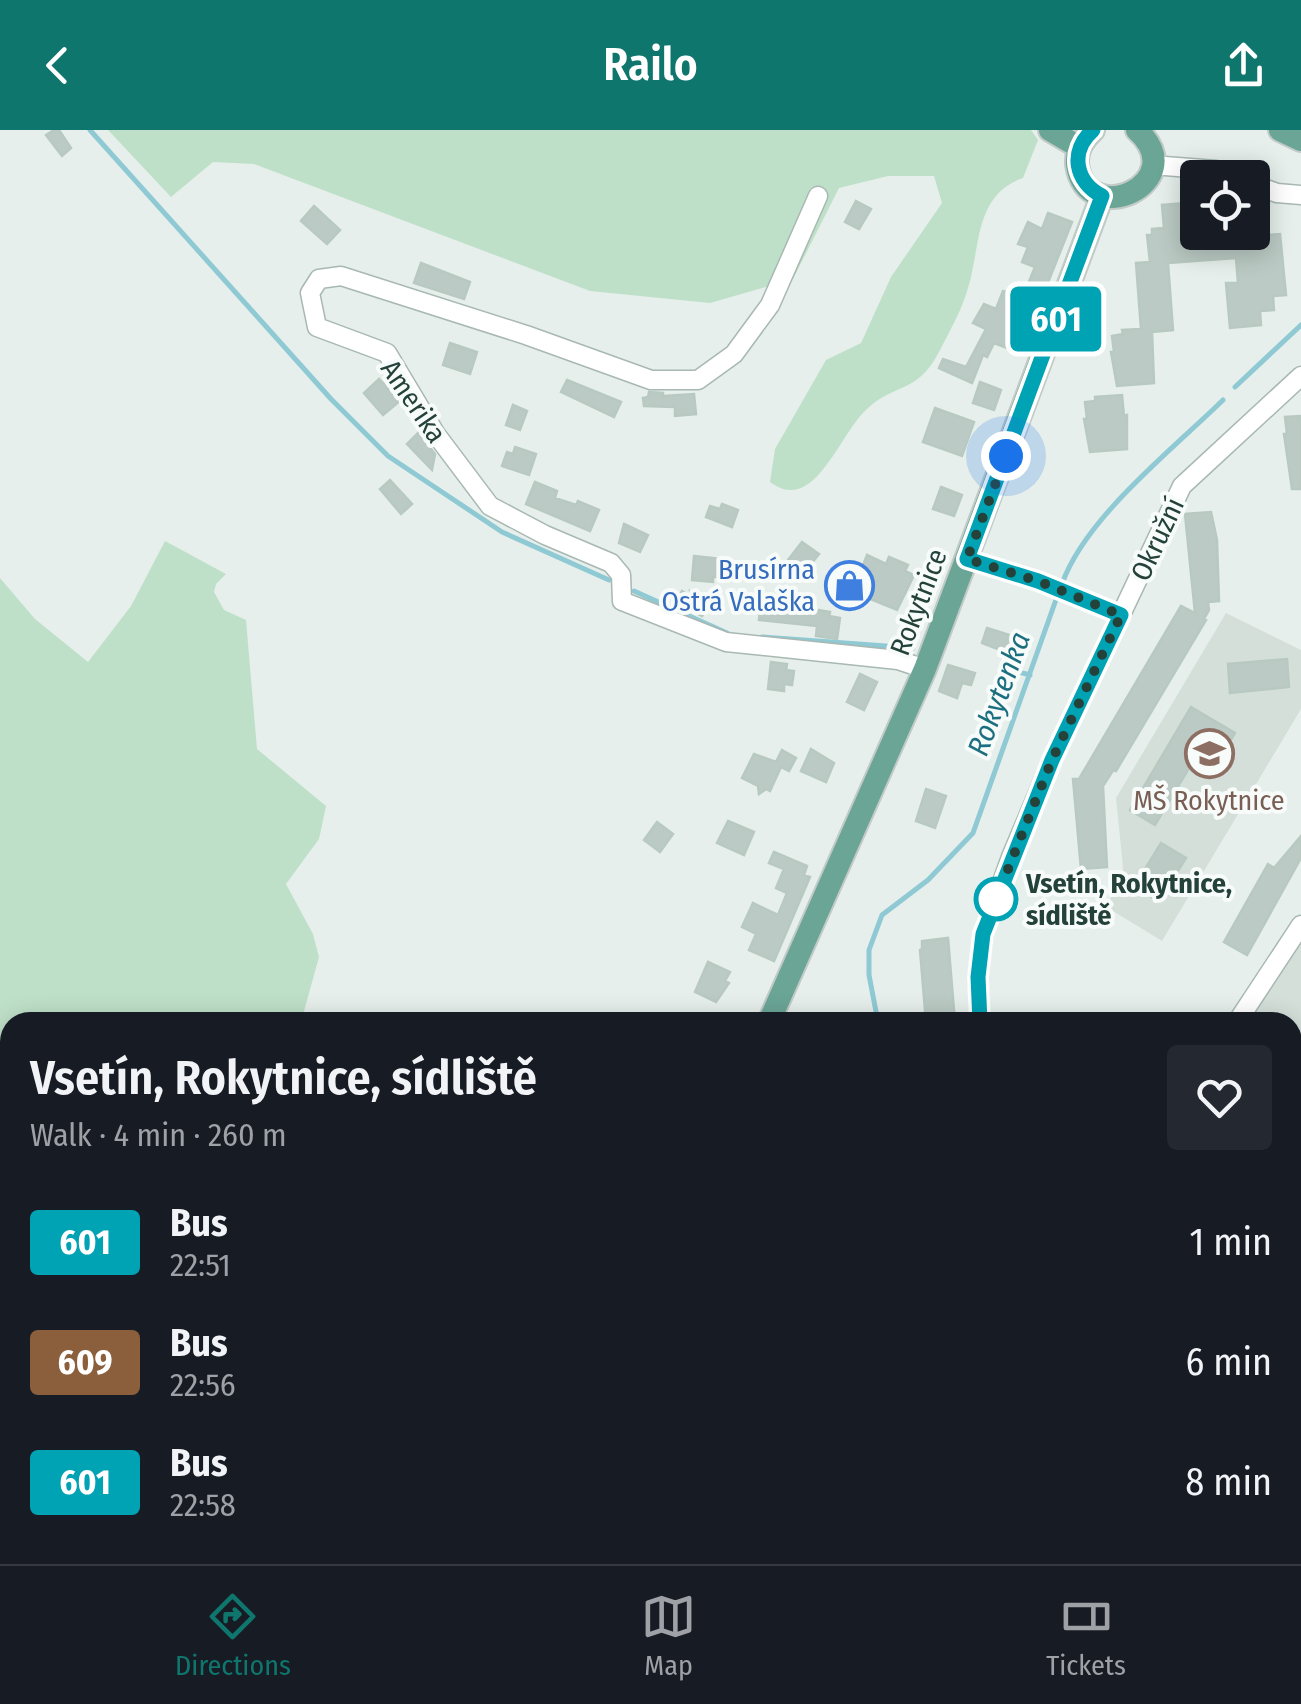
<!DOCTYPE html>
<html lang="en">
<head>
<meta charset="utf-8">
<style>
  :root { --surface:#171b24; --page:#242831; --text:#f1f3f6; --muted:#9ea1a6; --line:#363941; --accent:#0f766e }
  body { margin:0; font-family:"Fira Sans Condensed",sans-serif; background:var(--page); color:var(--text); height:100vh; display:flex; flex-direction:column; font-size:38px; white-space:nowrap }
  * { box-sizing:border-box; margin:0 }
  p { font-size:32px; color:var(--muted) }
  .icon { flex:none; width:55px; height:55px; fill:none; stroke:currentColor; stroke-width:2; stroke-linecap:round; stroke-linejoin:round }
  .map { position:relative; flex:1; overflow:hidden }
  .sheet { position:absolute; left:0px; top:882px; width:1302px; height:552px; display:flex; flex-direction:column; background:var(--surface); border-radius:30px 30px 0 0; box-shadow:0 5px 25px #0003 }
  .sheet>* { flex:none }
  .badge { padding:0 20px; border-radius:8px; font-size:35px; line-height:65px }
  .controls { position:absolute; left:1180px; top:30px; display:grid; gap:20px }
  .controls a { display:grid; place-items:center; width:90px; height:90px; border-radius:10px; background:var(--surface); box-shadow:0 5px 25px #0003; font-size:50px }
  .you { position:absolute; width:50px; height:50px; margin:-25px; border:8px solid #fff; border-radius:50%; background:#1a73e8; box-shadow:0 0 0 15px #1a73e833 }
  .map>.badge { position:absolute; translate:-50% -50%; box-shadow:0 0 0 5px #fff }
  .round { display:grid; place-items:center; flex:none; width:105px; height:105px; border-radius:10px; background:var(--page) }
  .headline { display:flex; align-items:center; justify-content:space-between; height:170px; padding:0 30px }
  h1 { font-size:48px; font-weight:600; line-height:75px }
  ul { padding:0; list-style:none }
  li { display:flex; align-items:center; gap:30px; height:120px; padding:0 30px }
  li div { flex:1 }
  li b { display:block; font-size:38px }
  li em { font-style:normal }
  li .badge { min-width:110px; font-weight:700; text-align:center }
  header { display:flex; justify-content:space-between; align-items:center; height:130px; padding:0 30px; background:var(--accent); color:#fff; font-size:45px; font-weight:600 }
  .menu { display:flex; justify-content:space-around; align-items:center; height:140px; border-top:2px solid var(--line); background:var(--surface); font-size:28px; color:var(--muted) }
  .menu a { display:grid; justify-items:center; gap:5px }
  .menu .selected { color:var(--accent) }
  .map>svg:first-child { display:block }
</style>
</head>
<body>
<header><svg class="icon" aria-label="back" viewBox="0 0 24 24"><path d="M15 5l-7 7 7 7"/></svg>Railo<svg class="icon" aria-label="share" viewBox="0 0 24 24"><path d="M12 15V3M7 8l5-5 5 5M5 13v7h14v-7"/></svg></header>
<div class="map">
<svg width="1301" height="1434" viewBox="0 0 1301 1434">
  <rect width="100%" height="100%" fill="#e6efeb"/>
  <path fill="#d4dfda" d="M1226,483L1301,520V579L1162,811L1105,776L1122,752L1123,737L1116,668Z
    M1301,795V971L1293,964L1292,892H1242Z"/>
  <path fill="#bfe0c8" d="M108,0H1031L1038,10L1023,48C974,65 981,116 968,158C962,180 949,202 939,222C917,264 897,252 868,278C846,297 826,351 798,359C786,362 779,358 770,352L775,319L826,230L861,213L891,147L942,73L934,46H888L839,58L793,149L710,173L590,161L254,34L213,32L171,67Z
    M165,411L226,444L216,454L214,462L224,480L246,490L257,619L326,676L319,709L286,754L313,804L319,827L301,892H10V1425H149L146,1434H0V448L35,489L88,532L131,476Z
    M1301,1385V1434H916L921,1425H1292L1293,1387Z"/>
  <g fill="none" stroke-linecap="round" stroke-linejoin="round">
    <path stroke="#8ec9d4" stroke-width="5" d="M90,0L331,269L388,326L502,402L609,450
      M1235,257L1301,195
      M1062,454C1085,388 1172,320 1223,270
      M634,461L727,503
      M762,507L913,518
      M1015,541L1030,545
      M878,892L869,845V820L882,785L928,750L973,703L1058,464
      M616,1425L618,1434"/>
  </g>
  <path fill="#bbcac4" stroke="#b8c9c2" stroke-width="2.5" d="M54,0H59L71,18L62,26L46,5Z
    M856,71L871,79L859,99L845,92Z
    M1198,72V102H1252V90L1265,89L1266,105L1280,104L1286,165L1273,166L1274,180L1260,181L1261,195L1230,198L1226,153H1238L1236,128L1168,133L1173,200L1152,202L1154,253L1117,256L1111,222H1114L1112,206L1123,204L1122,200L1141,199L1136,133L1150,132L1147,105H1152V99L1164,98L1162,75Z
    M314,76L340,100L327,114L301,91Z
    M1048,83L1072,92L1020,223L994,213L987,227L983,225L972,253L939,238L943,229L966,237L986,199L973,193L984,174L996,179L1003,161L1009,163L1013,155L1026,159L1035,137L1022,132L1028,117L1018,114L1028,92L1042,99Z
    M421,133L470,152L464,169L414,153Z
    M450,213L477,222L470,244L443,235Z
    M379,249L389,259L392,256L401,270L383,285L364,263Z
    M567,250L621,272L614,287L561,262Z
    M980,252L1001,260L994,280L973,273Z
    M649,262L663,263V266L694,264L696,284L675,286V277L644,276L643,268L648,267Z
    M1122,265L1124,286L1127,285V319L1090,322L1084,289H1087L1085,272L1095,271V267Z
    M513,275L527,281L520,300L506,295Z
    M935,278L974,292L962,326L923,312Z
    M1301,286V359H1292L1284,304H1287L1285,287Z
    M418,303L435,324L432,340L407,314Z
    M515,317L536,324L529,345L502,336L507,322L513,324Z
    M390,350L412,374L401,384L380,359Z
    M535,352L557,361L555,368L576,375L578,371L599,380L590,401L526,374Z
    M941,357L962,365L954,386L933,379Z
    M722,374L738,380L732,397L706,387L710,376L720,379Z
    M1211,382L1217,410L1219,471L1208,472L1209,480L1204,489L1206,490L1116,641L1114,639L1103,656L1107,737L1081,739L1073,649H1079L1181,476L1195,483L1185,384Z
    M624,394L648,405L640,422L619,413Z
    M802,412L819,424L797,452L781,439Z
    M867,425L886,434L889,427L908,435L905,441L914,445L897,480L856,463V466L839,460L846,442L859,446Z
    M694,426L723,429L721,447H713V452L692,450Z
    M682,461L690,466V461L710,474L702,486L676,471Z
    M761,470L830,482L829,486L840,488L837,509L816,506L817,496L759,490Z
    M987,498L1016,507L1011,524L982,513Z
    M1287,529L1289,557L1230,563L1228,534Z
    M771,532L787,534L786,540L794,541L792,555L784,554V561L768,559Z
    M948,535L975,543L971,555L962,553L957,568L939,561Z
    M860,544L877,552L864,580L847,572Z
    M1191,577L1235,603L1210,644L1192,633L1155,695L1130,680Z
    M811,619L834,633L826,652L801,641Z
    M782,620L796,628L789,641L781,637L770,661L766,659L759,664L758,656L742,648L754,624L776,632Z
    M926,659L946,666L935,698L916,691Z
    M728,691L754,702L744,725L717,713Z
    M657,692L673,704L660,722L644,710Z
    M1301,706V728L1247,825L1224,812L1268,734L1274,738Z
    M1161,713L1186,728L1159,771L1134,757Z
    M774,722L807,736L804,745L810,747L774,831L749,820L756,804L742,797L753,773L778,785L787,763L776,758L784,739L769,733Z
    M948,808L955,892H926L920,820L922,819V811Z
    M708,832L730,842L725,851L729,853L716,872L695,862Z"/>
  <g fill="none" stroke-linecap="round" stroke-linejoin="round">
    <defs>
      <path id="minor" d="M1152,35L1216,40L1235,48
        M1252,54L1277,63L1301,65
        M818,66L770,175L734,224L698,250H651L526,205L341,146L319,149L310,163L317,197L387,223L435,303L490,376L545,405L611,433L621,445L622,471L726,512L898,530L925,539
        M967,429L1038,451L1121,485
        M980,892L978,847L983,805L1011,727L1052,630L1182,356L1301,246
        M1237,892L1301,795
        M788,1434L792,1425"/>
      <path id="major" d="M1050,0L1079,17
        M1093,0C1083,9 1076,20 1077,34C1086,102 1194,52 1137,0
        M1280,0L1301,10
        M769,892L925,539L1102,66
        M544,1434L548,1425"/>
    </defs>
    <use href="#minor" stroke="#a8b8b2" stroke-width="21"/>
    <use href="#major" stroke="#c2cac8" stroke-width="26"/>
    <use href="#minor" stroke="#fff" stroke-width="18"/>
    <use href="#major" stroke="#6aa596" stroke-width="22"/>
  </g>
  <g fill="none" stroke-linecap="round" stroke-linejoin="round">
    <defs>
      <path id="line" d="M980,892L978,847L983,804L1052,630L1121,485L1038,451L967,429L1102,66C1075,52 1069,21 1093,0"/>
    </defs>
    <use href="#line" stroke="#fff" stroke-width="22"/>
    <use href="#line" stroke="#00a3b4" stroke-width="15"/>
    <path stroke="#24423a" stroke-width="10" stroke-dasharray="0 18" d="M996,769L992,779L1052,630L1121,485L1038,451L967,429L1006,326"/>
  </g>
  <defs>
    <symbol id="shop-ring" viewBox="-11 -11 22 22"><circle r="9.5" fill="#f7fbf9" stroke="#3f7fe0" stroke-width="1.5"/><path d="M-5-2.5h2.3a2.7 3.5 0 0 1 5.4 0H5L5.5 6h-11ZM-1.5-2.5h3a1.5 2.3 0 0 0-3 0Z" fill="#3f7fe0"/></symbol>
    <symbol id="school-ring" viewBox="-11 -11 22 22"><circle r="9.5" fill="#f7fbf9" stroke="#8d6e63" stroke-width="1.5"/><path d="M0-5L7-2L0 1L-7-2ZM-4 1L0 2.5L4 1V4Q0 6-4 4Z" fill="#8d6e63"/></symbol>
  </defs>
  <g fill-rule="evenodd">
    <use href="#shop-ring" x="822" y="428" width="55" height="55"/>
    <use href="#school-ring" x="1182" y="596" width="55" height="55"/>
  </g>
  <circle fill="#fff" stroke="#00a3b4" stroke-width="5" cx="996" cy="769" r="20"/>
  <g text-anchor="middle" stroke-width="8" stroke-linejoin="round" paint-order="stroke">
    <g font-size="28" fill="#24423a" stroke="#f7fbf9">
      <text transform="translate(414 271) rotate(56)" y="10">Amerika</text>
      <text transform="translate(1157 409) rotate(-65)" y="10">Okružní</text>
      <text transform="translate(918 472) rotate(-69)" y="10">Rokytnice</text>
    </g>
    <g font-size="28" fill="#366cbe" stroke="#f7fbf9" text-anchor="end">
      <text x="815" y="449">Brusírna<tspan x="815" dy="32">Ostrá Valaška</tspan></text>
    </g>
    <g font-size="28" fill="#785e54" stroke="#f7fbf9">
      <text x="1209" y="680">MŠ Rokytnice</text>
    </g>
    <g font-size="28" font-weight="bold" fill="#24423a" stroke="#f7fbf9" text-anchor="start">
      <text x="1026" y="763">Vsetín, Rokytnice,<tspan x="1026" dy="32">sídliště</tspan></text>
    </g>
    <g font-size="30" font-style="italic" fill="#1c6f80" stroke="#f7fbf9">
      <text transform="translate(999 564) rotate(-70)" y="10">Rokytenka</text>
    </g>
  </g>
</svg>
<div class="controls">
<a><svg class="icon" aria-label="locate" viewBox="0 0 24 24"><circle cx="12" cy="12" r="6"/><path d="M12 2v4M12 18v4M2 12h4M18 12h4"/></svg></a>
</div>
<div class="you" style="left:1006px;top:326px"></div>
<b class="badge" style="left:1056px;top:189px;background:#00a3b4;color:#fff">601</b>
<section class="sheet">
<div class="headline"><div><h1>Vsetín, Rokytnice, sídliště</h1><p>Walk · 4 min · 260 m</p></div><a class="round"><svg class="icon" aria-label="heart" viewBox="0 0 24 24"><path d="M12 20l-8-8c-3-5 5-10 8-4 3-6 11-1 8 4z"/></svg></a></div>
<ul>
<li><span class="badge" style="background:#00a3b4;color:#fff">601</span><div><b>Bus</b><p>22:51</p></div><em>1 min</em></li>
<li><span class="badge" style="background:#8b5e3c;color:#fff">609</span><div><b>Bus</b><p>22:56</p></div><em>6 min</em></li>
<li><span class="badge" style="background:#00a3b4;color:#fff">601</span><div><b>Bus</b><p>22:58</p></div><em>8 min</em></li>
</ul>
</section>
</div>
<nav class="menu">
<a class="selected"><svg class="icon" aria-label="directions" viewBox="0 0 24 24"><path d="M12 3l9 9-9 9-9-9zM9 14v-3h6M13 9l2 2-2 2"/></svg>Directions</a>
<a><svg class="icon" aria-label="map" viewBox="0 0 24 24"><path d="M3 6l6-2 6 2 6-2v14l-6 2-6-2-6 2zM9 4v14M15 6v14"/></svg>Map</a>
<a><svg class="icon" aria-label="tickets" viewBox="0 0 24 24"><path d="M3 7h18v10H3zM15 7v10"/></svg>Tickets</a>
</nav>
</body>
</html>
